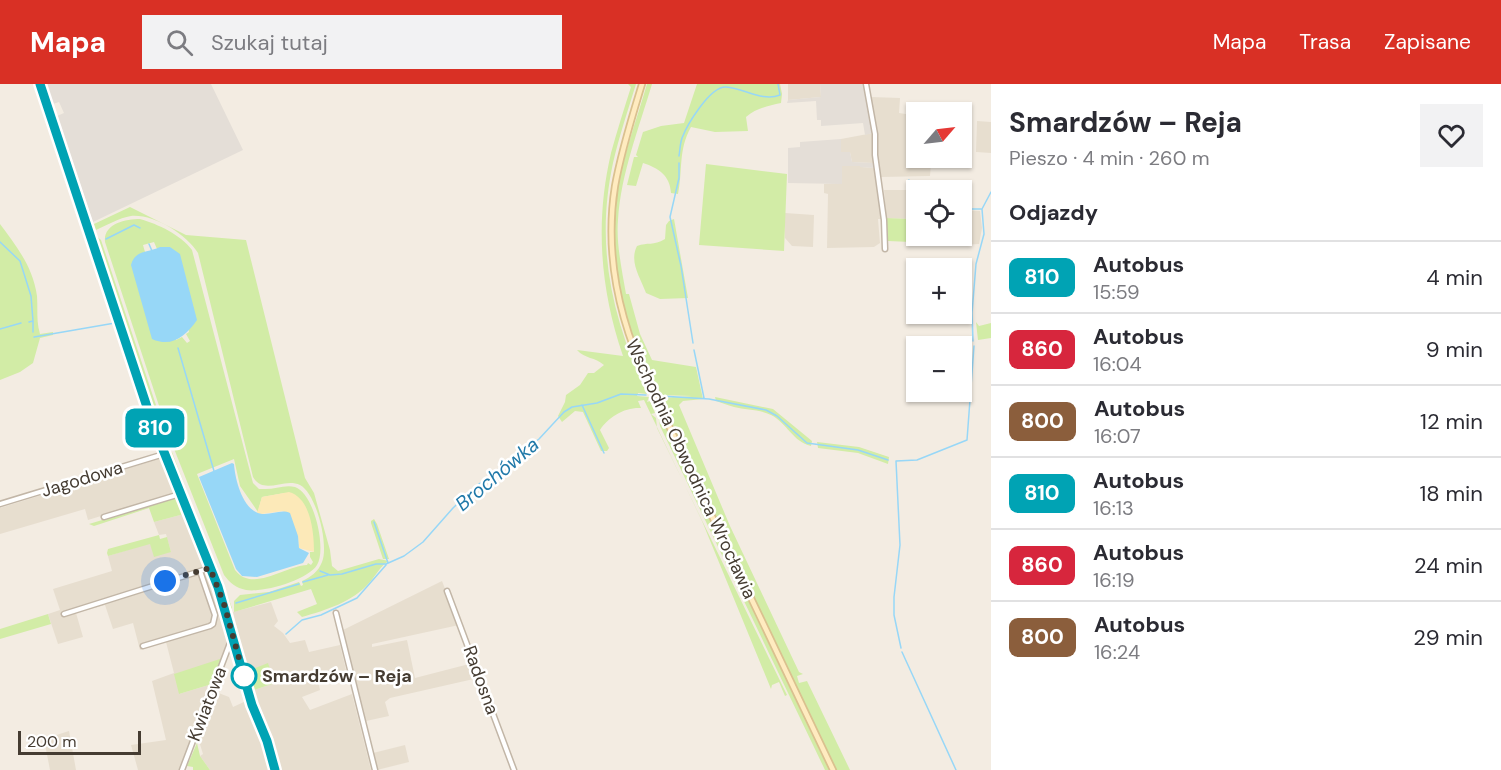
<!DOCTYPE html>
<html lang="pl">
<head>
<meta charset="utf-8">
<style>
  :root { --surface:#fff; --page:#f2f2f3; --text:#2b2b33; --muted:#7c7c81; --line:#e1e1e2; --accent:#d93025 }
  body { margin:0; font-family:"DM Sans",sans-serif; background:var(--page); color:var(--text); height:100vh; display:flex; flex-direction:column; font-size:22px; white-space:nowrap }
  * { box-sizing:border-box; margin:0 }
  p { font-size:20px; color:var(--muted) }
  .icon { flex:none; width:33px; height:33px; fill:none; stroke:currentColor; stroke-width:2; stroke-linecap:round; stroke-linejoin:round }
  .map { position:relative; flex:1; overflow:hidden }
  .side { display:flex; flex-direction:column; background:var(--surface); width:510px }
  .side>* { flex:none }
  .badge { padding:0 12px; border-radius:9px; font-size:21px; line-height:39px }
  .needle { width:39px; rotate:62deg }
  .tools { position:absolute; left:906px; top:18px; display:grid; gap:12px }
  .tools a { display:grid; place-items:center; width:66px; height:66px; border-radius:0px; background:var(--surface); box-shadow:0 2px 4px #0004; font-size:30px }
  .scale { position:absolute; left:18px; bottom:15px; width:123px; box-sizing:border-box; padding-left:6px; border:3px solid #453c32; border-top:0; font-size:16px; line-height:21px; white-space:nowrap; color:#453c32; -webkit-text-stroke:4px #fff; paint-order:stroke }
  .you { position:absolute; width:30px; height:30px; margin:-15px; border:4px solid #fff; border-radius:50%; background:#1a73e8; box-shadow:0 0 0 9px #1a73e833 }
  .map>.badge { position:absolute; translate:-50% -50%; box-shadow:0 0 0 3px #fff }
  h2 { padding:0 18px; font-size:22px; line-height:54px }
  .round { display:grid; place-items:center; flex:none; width:63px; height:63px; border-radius:0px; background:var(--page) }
  .headline { display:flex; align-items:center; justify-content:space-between; height:102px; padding:0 18px }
  h1 { font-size:28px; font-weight:700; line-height:45px }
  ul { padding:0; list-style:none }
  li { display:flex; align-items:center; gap:18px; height:72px; padding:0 18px; border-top:2px solid var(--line) }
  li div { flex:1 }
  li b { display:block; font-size:22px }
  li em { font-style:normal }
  li .badge { min-width:66px; font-weight:700; text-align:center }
  header { display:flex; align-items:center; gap:36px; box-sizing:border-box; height:84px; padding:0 30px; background:var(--accent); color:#fff }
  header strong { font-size:28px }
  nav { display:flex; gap:33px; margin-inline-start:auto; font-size:21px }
  .search { width:420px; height:54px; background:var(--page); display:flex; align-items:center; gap:15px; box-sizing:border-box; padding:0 21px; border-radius:0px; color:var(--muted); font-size:22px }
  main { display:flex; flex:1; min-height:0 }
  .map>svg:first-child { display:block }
</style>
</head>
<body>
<header>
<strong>Mapa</strong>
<div class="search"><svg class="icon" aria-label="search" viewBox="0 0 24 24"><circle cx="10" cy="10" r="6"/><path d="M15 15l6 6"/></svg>Szukaj tutaj</div>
<nav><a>Mapa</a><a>Trasa</a><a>Zapisane</a></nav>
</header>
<main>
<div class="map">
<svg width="991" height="686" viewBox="0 0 991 686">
  <rect width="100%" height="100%" fill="#f3ece2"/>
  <path fill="#e7decf" d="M788,0H820L821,13L788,16Z
    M871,13L900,14L899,29L912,31L910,47L916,49V74H918L919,77L931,79L930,92L881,93L878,74V49Z
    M977,37L991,38V69L976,68Z
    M873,49V79L852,78L850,68H841V55Z
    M842,82H860L861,83L874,84L881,135H878L880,159L874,163L827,164L828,110L824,109V100L842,99Z
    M884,106H913L916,111V122L910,123V135L886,134Z
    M962,126L980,127L982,144L979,160L942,162L941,152H962Z
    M785,129L814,131L813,163L792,162L785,154Z
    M161,374L175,405L173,410L88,436L85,425L0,450V424Z
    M184,430L223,531L229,557L223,574L179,610L212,600L179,686H138L131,661L166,656L152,597L174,589L166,558L140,566L133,539L113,545L105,521L76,529L83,553L58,560L48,530L60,526L53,505L112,487L108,472L150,459L171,468L166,450L159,451L154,438Z
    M442,497L459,541L372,560V563L407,556L415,594L473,579L478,594L390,614L385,618L389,632L366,637L343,546Z
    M271,518L278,537L274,542L283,549L290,559L305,556L309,568L340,561L346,586L317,593L320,606L302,613L310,626L352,610L371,686H278L267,650L253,613L254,606L275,599L268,580L248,587L233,528Z
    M216,608L229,613L233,623L246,617L262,655L271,686H210L200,672L203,670L198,654Z
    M69,647L76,686H50L44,655Z
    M405,661L409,678L377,686L373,669Z"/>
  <path fill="#e4ded7" d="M45,0H211L243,66L93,138L57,32L64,29L59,18L53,20Z
    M820,0H863L873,49L865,51L863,39L821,42V36H817L816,17L787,19L788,16L821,13Z
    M841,55V68H850L852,78L873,79L874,84L860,83V82H842V100L788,99V64L800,63V58Z"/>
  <path fill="#d2eca6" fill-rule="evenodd" d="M628,0H636C628,26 619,53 613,79C595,163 612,234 647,310L638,309L637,312L649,313L647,318L650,317L655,329L651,330L656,334L657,344L787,611L785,612L779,598L772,601L771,605L702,437L644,316L638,317L641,324C625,323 608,333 600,346L609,364L607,367H601L583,328L575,327L562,338L558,332L565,318L566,311L580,301L588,289H594L604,281C595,273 585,275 577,266L623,272C600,205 595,138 611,69C617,47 624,25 631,3Z
    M647,0H652C639,44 621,89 618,136C616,160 622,186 626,210H629L640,250L652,276L696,283L703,315L683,317L679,321L730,442L799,588L803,590L797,592L799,599L807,597L850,686H836L665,328L662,319L665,317L661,314L692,312L659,311V305L657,306C625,248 608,183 616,116C621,77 636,38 647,0Z
    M697,0H780L782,10L781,19C768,22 756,24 746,33L748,47L715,48L691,43C678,66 683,86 678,110L671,109C670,92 659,84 643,79L636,102L627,101L634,73H638L636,71L643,48L661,42L684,39Z
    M706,80L787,90L784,167L699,161Z
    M130,123L186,151L246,156L305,394L314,409L330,466L332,482L338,487L379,475L389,477C380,482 377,490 370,498C353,518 326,526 302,533L297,528L317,520L311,505L234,528V517L240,511L269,508L299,498L301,502L303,501L302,497C311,493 318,488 322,478C329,462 317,410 300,401C284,393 264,412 253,393L198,169C186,150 154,130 131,132C119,134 107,141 96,146L94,140Z
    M886,134L910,135L911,158L888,157Z
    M140,135C158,140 181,151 192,166L253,399L259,405H263C273,406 285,400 295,403C314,409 327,465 317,481C308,496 263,509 246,506C236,504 230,499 224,491L169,352L105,158C103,140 125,135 140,135ZM154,158L157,165L170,163L189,248L186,250L190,257L187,259L182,253L176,256L143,168H145L143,161ZM234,375L240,402L258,428L262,413L285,409L314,468H310V473L313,478L311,481L308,479L307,481C285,482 252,509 235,486L197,390Z
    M674,135L688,214L660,215L646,209C640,193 629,178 637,162C648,158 653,162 665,155L666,141L669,137Z
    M0,140C17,163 33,183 37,212C38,225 36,237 40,250L53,248V251L40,254L33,279L20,288L0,296Z
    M94,150L101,156L171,366L167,368L155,339Z
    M976,238L979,242L991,239V254L978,256Z
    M715,313L773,325L812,357L811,362C793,358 787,339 771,331C759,325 746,326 734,323C727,321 722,319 716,317Z
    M657,326L658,327L829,686H825L660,342Z
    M817,358L859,363L889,373L888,380L858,369L818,364Z
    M172,368L188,410L184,411L167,372Z
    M178,413L184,430L154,438L149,424L94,442L89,440Z
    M374,435L377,440L389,475H383L371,439V437Z
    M200,440L216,480L212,481L196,443Z
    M159,451L160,455L167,453L171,468L154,473L150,460L108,472L107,469L108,465Z
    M217,482L232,524L230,526L228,525L213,486Z
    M48,530L51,540L0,555V545Z
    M223,574L212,600L179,610L174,590Z
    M268,579L275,599L254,606L248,587Z
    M197,659L200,672L210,686H193V683L187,682Z"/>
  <path fill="#fce9b8" d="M289,408C311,414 314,449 314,468L299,464L298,452L283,427L261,430L257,429L262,413Z"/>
  <path fill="#97d7f7" d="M160,163H170L180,170L197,236C186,252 172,264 152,255L131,181C135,166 147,169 160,163Z
    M232,379L234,380C235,395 243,428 262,430C272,431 281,425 290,429L298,452L299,464L309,469L303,479L257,493L242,492L236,485L199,393Z"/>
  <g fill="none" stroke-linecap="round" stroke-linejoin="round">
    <path stroke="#97d7f7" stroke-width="1.5" d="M679,72C680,66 680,60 682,54C687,41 710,2 726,3C744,4 762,18 780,11L778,0
      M679,79V94L670,133L681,182L693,259
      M909,96L916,109
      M962,125H981
      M97,155L148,313
      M106,155L134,141L140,144
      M0,158L20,177L31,212L33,237
      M149,160L152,167
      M29,238L33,237V248
      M0,245L21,239
      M34,253L115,239
      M973,257L972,229L976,180L984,150L982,125L991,108
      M178,264L214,387
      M694,266L704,314
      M661,312L709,315L766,326L777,332L807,359L858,366L888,376
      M150,317L167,367
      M582,321L604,369
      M169,372L184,410
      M186,414L195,438
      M374,438L388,479
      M197,442L213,480
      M214,484L228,521
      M320,487L330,491L342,490L376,480H386L404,472L423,458L453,424L475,403L539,355L564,328L572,323L597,319L621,310L646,311
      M303,498L328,491
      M236,519L299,500
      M286,550L302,536L321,531L357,514L386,481
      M901,564L894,531V513L900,461L896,377L917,376L967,356L974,262
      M902,568L956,686"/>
    <defs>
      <path id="street" d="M866,0L875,50V71L884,136L885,165
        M0,420L164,370
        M104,433L180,410
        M447,507L514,686
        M336,529L375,686
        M64,530L210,484
        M143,562L210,542L213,540L215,531L200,487
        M182,686L230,559L234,557"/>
      <path id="secondary" d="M40,0L152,338L218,503L252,621L267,659L275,686
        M642,0C632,33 621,68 615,102C604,171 619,236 648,298L833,686"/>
    </defs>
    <use href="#street" stroke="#c2b6a7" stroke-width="7"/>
    <use href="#secondary" stroke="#dac18f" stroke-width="8"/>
    <use href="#street" stroke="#fff" stroke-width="4"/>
    <use href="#secondary" stroke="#ffebc0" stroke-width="4.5"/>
  </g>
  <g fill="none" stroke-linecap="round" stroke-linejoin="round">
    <defs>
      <path id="line" d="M40,0L152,338L218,503L252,621L267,657L275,686"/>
    </defs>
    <use href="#line" stroke="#fff" stroke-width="14"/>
    <use href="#line" stroke="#00a3b4" stroke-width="9"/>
    <path stroke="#453c32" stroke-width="6" stroke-dasharray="0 10.8" d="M165,497L210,484L224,520L244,592"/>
  </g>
  <circle fill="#fff" stroke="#00a3b4" stroke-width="3" cx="244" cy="592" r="12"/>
  <g text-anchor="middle" stroke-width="5" stroke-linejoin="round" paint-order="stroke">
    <g font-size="18" fill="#453c32" stroke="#fff">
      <text transform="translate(691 385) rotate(65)" y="6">Wschodnia Obwodnica Wrocławia</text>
      <text transform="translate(82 395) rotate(-17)" y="6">Jagodowa</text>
      <text transform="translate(481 596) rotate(70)" y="6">Radosna</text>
      <text transform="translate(207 620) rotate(-69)" y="6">Kwiatowa</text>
    </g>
    <g font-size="18" font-weight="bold" fill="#453c32" stroke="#fff" text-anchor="start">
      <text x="262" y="598">Smardzów – Reja</text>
    </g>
    <g font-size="20" font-style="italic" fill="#2079a9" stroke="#fff">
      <text transform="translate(497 390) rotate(-40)" y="7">Brochówka</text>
    </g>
  </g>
</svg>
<div class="tools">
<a><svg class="needle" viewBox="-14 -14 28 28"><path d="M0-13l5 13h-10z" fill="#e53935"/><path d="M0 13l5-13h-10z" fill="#7c7c81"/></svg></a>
<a><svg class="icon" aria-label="locate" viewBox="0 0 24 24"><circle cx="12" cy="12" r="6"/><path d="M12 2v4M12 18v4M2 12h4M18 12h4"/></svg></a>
<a>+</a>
<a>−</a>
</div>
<div class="scale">200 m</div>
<div class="you" style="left:165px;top:497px"></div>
<b class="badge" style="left:155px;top:344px;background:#00a3b4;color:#fff">810</b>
</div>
<section class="side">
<div class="headline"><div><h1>Smardzów – Reja</h1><p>Pieszo · 4 min · 260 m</p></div><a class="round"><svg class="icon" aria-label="heart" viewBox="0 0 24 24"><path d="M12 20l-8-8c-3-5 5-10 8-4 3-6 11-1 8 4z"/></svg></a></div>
<h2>Odjazdy</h2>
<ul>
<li><span class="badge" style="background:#00a3b4;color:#fff">810</span><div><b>Autobus</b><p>15:59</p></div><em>4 min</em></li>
<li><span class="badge" style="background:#d7263d;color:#fff">860</span><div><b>Autobus</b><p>16:04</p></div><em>9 min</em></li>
<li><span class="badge" style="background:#8b5e3c;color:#fff">800</span><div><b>Autobus</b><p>16:07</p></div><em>12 min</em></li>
<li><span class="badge" style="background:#00a3b4;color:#fff">810</span><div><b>Autobus</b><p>16:13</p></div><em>18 min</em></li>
<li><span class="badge" style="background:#d7263d;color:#fff">860</span><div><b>Autobus</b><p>16:19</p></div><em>24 min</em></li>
<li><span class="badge" style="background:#8b5e3c;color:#fff">800</span><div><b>Autobus</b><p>16:24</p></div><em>29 min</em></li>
</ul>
</section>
</main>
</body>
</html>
